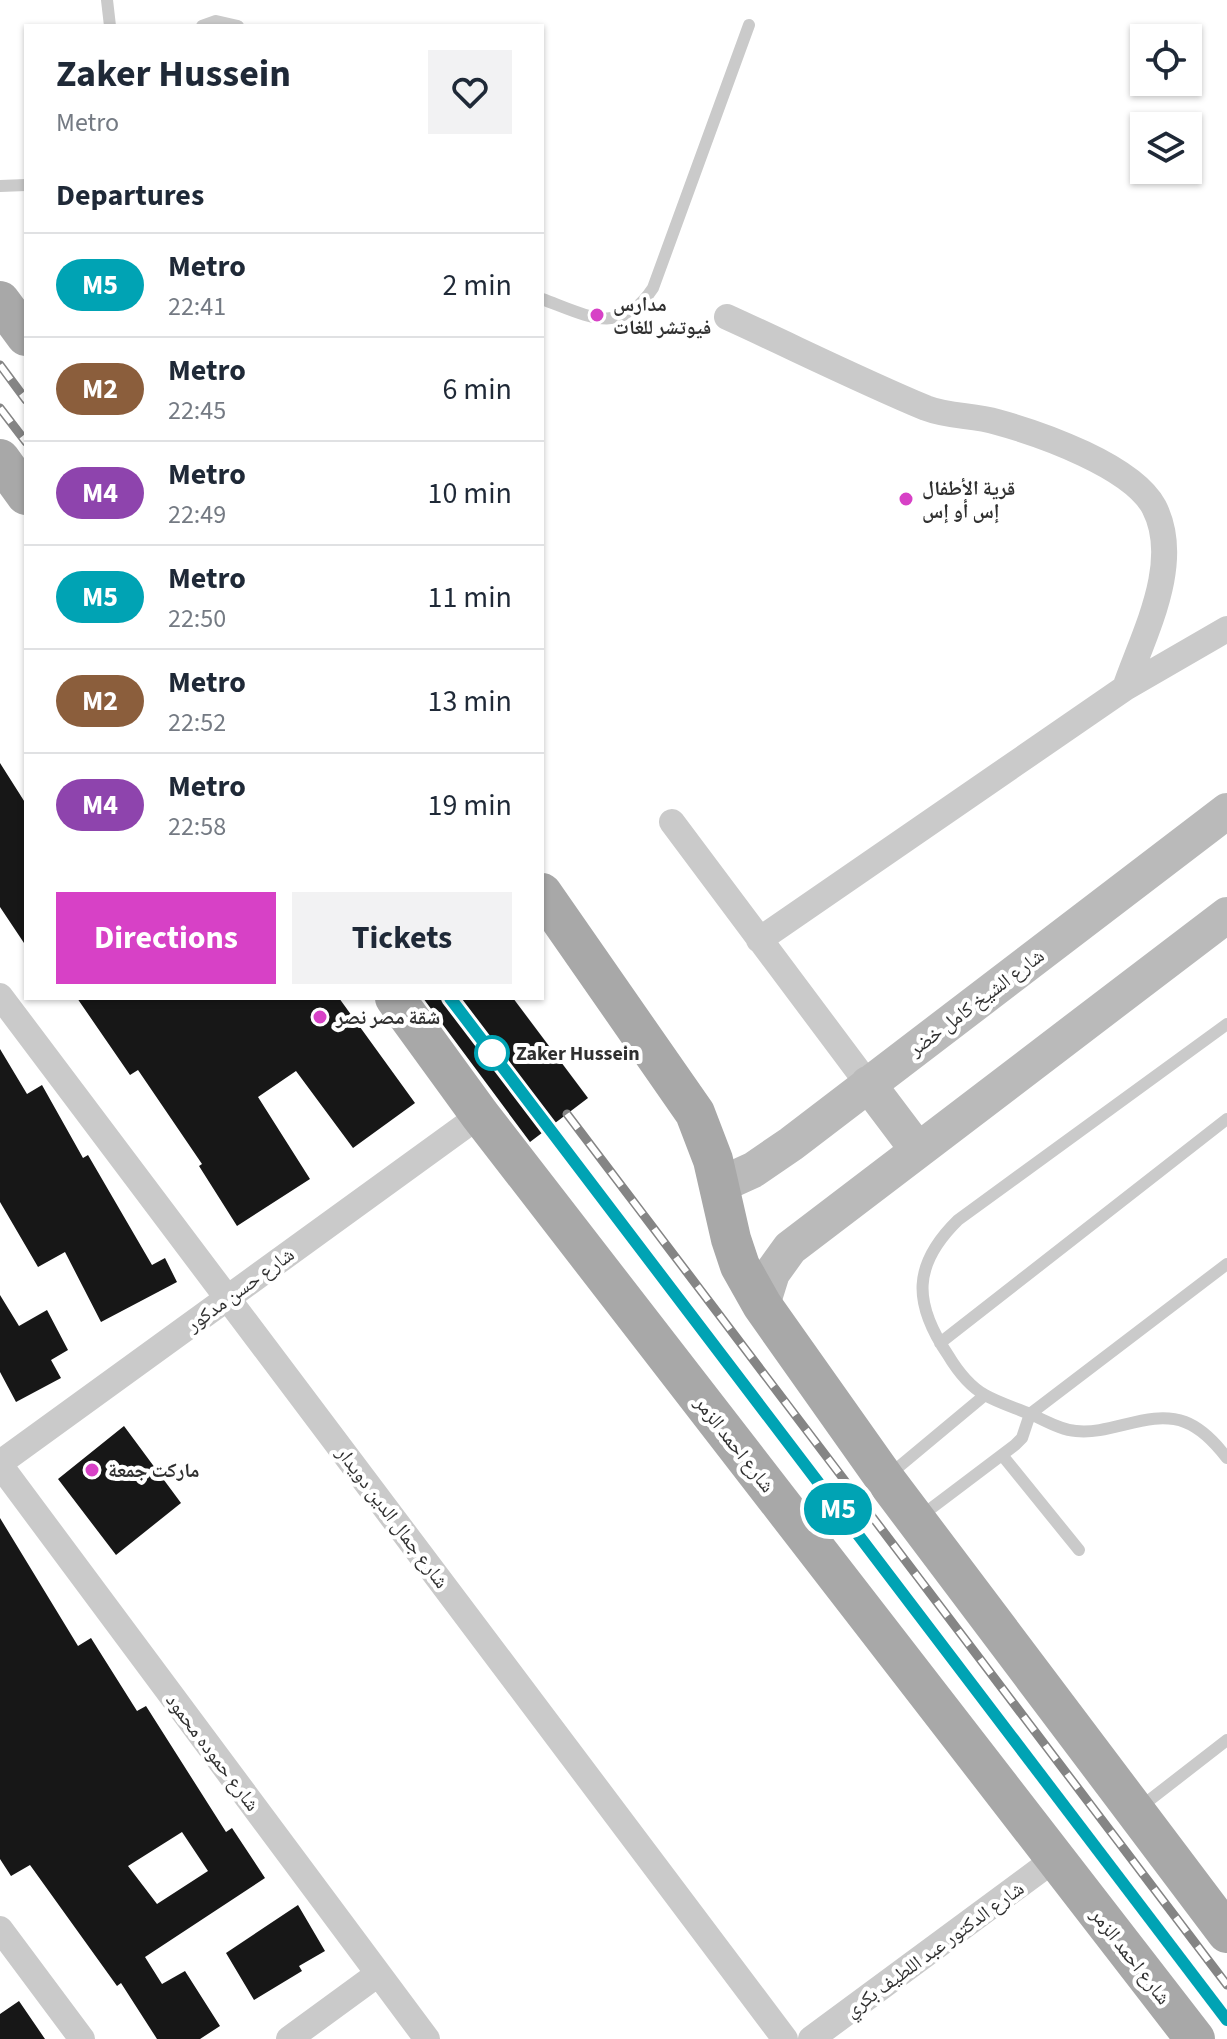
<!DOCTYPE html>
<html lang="en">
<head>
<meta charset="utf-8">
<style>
  :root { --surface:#fff; --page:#f2f2f3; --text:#1f2937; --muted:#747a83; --line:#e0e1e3; --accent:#d741c6 }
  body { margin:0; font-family:"Source Sans 3","Noto Naskh Arabic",sans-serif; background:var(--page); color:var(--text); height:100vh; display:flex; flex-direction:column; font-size:30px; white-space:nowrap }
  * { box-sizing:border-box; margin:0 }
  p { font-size:26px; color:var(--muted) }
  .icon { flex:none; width:44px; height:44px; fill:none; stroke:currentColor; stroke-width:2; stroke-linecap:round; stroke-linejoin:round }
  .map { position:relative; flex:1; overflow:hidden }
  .details { position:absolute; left:24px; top:24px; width:520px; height:976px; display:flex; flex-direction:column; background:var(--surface); border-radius:0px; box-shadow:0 2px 6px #0004 }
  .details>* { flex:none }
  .badge { padding:0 16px; border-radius:26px; font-size:28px; line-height:52px }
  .controls { position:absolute; left:1130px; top:24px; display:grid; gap:16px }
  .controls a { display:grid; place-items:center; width:72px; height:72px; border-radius:0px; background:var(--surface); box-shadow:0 2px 6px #0004; font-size:40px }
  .map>.badge { position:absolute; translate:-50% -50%; box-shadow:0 0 0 4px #fff }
  h2 { padding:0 32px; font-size:30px; line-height:72px }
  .round { display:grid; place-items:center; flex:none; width:84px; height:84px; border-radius:0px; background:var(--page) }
  .overview { display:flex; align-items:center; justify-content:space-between; height:136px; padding:0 32px }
  h1 { font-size:38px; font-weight:700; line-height:60px }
  .button { display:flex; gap:16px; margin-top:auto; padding:16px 32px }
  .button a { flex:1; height:92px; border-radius:0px; background:var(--accent); color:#fff; font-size:32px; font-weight:700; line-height:92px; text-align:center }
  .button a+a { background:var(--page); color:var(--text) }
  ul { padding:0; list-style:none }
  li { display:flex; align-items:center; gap:24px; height:104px; padding:0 32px; border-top:2px solid var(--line) }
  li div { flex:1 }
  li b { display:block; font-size:30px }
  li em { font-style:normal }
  li .badge { min-width:88px; font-weight:700; text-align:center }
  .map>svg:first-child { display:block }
</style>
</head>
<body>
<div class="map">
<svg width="1227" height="2039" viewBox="0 0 1227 2039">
  <rect width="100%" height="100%" fill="#fff"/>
  <path fill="#171717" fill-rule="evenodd" d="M0,763L26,804V946L0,907Z
    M77,998H339L415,1103L353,1148L296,1071L258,1097L310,1179L237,1226L199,1166L202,1164L138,1070L130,1075Z
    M423,998H513L588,1098L530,1142Z
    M0,1049L27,1094L42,1085L83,1158L88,1155L152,1265L165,1258L177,1282L101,1322L65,1252L38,1267L0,1202Z
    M0,1295L19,1326L47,1310L68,1350L51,1360L61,1378L16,1402L0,1372Z
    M124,1426L181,1503L116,1555L58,1479Z
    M0,1518L78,1646L91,1638L137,1711L146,1706L226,1832L232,1828L265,1878L145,1957L162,1984L185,1971L220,2026L200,2039H157L121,1983L117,1986L30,1865L11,1876L0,1859ZM182,1832L208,1871L157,1904L128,1866Z
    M298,1905L325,1951L299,1966L302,1971L254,2000L226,1953Z
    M19,2001L45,2039H0V2014Z"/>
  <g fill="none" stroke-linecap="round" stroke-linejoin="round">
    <path stroke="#cacaca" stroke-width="12" d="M107,0L110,26
      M202,26L216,21L238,26
      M0,186L26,185
      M542,299C588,316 621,337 653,288L749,25
      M1227,1024L958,1220C912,1265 913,1303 948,1355C957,1370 969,1386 985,1395C999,1403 1016,1408 1030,1414C1045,1420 1060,1430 1076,1431C1112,1435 1149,1409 1185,1422C1201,1428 1217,1445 1227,1458
      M940,1343L1227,1119
      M1002,1455L1079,1550
      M889,1475L985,1395
      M921,1516L1015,1445L1022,1438L1030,1414L1227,1264
      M1138,1809L1227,1740"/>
    <path stroke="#cacaca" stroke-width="26" d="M727,317C793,347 859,380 926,408C949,417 973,415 997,422C1041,434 1132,466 1154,507C1183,563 1143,635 1125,688
      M672,822L868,1084
      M759,940L1125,688L1227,629
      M0,996L785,2039
      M0,1463L480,1115
      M0,1465L427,2039
      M0,1929L82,2039
      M289,2039L378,1974
      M811,2039L1056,1858"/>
    <path stroke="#bababa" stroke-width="36" d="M868,1084L917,1149
      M720,1185L753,1170L791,1144L1227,811
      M762,1305L772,1273L790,1248L1227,915"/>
    <path stroke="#a8a8a8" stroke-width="40" d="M0,301L26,336
      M0,459L26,495
      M542,893L695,1113L713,1160L731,1239L740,1266L762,1305L885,1479L1227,1933
      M395,998L480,1115L1195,2039"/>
    <defs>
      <path id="rail" d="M0,365L26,400
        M0,408L26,442
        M567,1114L1227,1985
        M548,1128L1227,2020"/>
    </defs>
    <use href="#rail" stroke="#858585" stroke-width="9"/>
    <use href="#rail" stroke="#fff" stroke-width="6" stroke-dasharray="18" stroke-linecap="butt"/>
  </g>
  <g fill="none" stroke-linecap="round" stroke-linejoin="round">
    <defs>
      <path id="line" d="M450,998L1227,2020"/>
    </defs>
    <use href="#line" stroke="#fff" stroke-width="18"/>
    <use href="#line" stroke="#00a3b4" stroke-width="12"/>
  </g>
  <g fill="#d741c6" stroke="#fff" stroke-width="3">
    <circle cx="597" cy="315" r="8"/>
    <circle cx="906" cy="499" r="8"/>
    <circle cx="320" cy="1017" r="8"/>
    <circle cx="92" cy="1470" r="8"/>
  </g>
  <circle fill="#fff" stroke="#00a3b4" stroke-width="4" cx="492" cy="1053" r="16"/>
  <g text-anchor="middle" stroke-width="8" stroke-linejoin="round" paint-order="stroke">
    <g font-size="20" font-weight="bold" fill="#303030" stroke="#fff" text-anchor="start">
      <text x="613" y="311">مدارس<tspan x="613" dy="23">فيوتشر للغات</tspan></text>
      <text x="922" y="495">قرية الأطفال<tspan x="922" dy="23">إس أو إس</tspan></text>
      <text x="336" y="1024">شقة مصر نصر</text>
      <text x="108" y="1477">ماركت جمعة</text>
    </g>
    <g font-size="20" fill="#303030" stroke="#fff">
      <text transform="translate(976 1002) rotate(-37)" y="7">شارع الشيخ كامل خضر</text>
      <text transform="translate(240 1289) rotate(-36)" y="7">شارع حسن مدكور</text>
      <text transform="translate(735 1444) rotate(52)" y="7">شارع احمد الزمر</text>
      <text transform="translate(393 1517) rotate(53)" y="7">شارع جمال الدين دويدار</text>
      <text transform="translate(213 1752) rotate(53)" y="7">شارع حموده محمود</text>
      <text transform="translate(934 1949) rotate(-36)" y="7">شارع الدكتور عبد اللطيف بكري</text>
      <text transform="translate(1131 1956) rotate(52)" y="7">شارع احمد الزمر</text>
    </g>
    <g font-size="20" font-weight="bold" fill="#303030" stroke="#fff" text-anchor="start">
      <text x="516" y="1060">Zaker Hussein</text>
    </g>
  </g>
</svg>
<div class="controls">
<a><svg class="icon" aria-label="locate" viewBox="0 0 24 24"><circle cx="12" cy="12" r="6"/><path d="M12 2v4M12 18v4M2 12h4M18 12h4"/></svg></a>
<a><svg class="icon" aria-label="layers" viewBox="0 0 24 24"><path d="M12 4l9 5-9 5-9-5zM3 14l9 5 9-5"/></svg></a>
</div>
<b class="badge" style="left:838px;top:1509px;background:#00a3b4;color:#fff">M5</b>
<section class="details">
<div class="overview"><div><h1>Zaker Hussein</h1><p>Metro</p></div><a class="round"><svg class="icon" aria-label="heart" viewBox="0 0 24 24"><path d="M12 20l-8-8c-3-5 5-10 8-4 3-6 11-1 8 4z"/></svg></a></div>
<h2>Departures</h2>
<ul>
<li><span class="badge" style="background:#00a3b4;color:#fff">M5</span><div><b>Metro</b><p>22:41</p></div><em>2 min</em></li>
<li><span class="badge" style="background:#8b5e3c;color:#fff">M2</span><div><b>Metro</b><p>22:45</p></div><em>6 min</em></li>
<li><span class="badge" style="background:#8e44ad;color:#fff">M4</span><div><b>Metro</b><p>22:49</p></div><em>10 min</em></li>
<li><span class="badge" style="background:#00a3b4;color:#fff">M5</span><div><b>Metro</b><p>22:50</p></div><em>11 min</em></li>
<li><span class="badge" style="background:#8b5e3c;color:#fff">M2</span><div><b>Metro</b><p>22:52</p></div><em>13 min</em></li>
<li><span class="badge" style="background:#8e44ad;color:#fff">M4</span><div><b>Metro</b><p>22:58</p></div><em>19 min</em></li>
</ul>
<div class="button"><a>Directions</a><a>Tickets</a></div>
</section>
</div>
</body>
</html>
